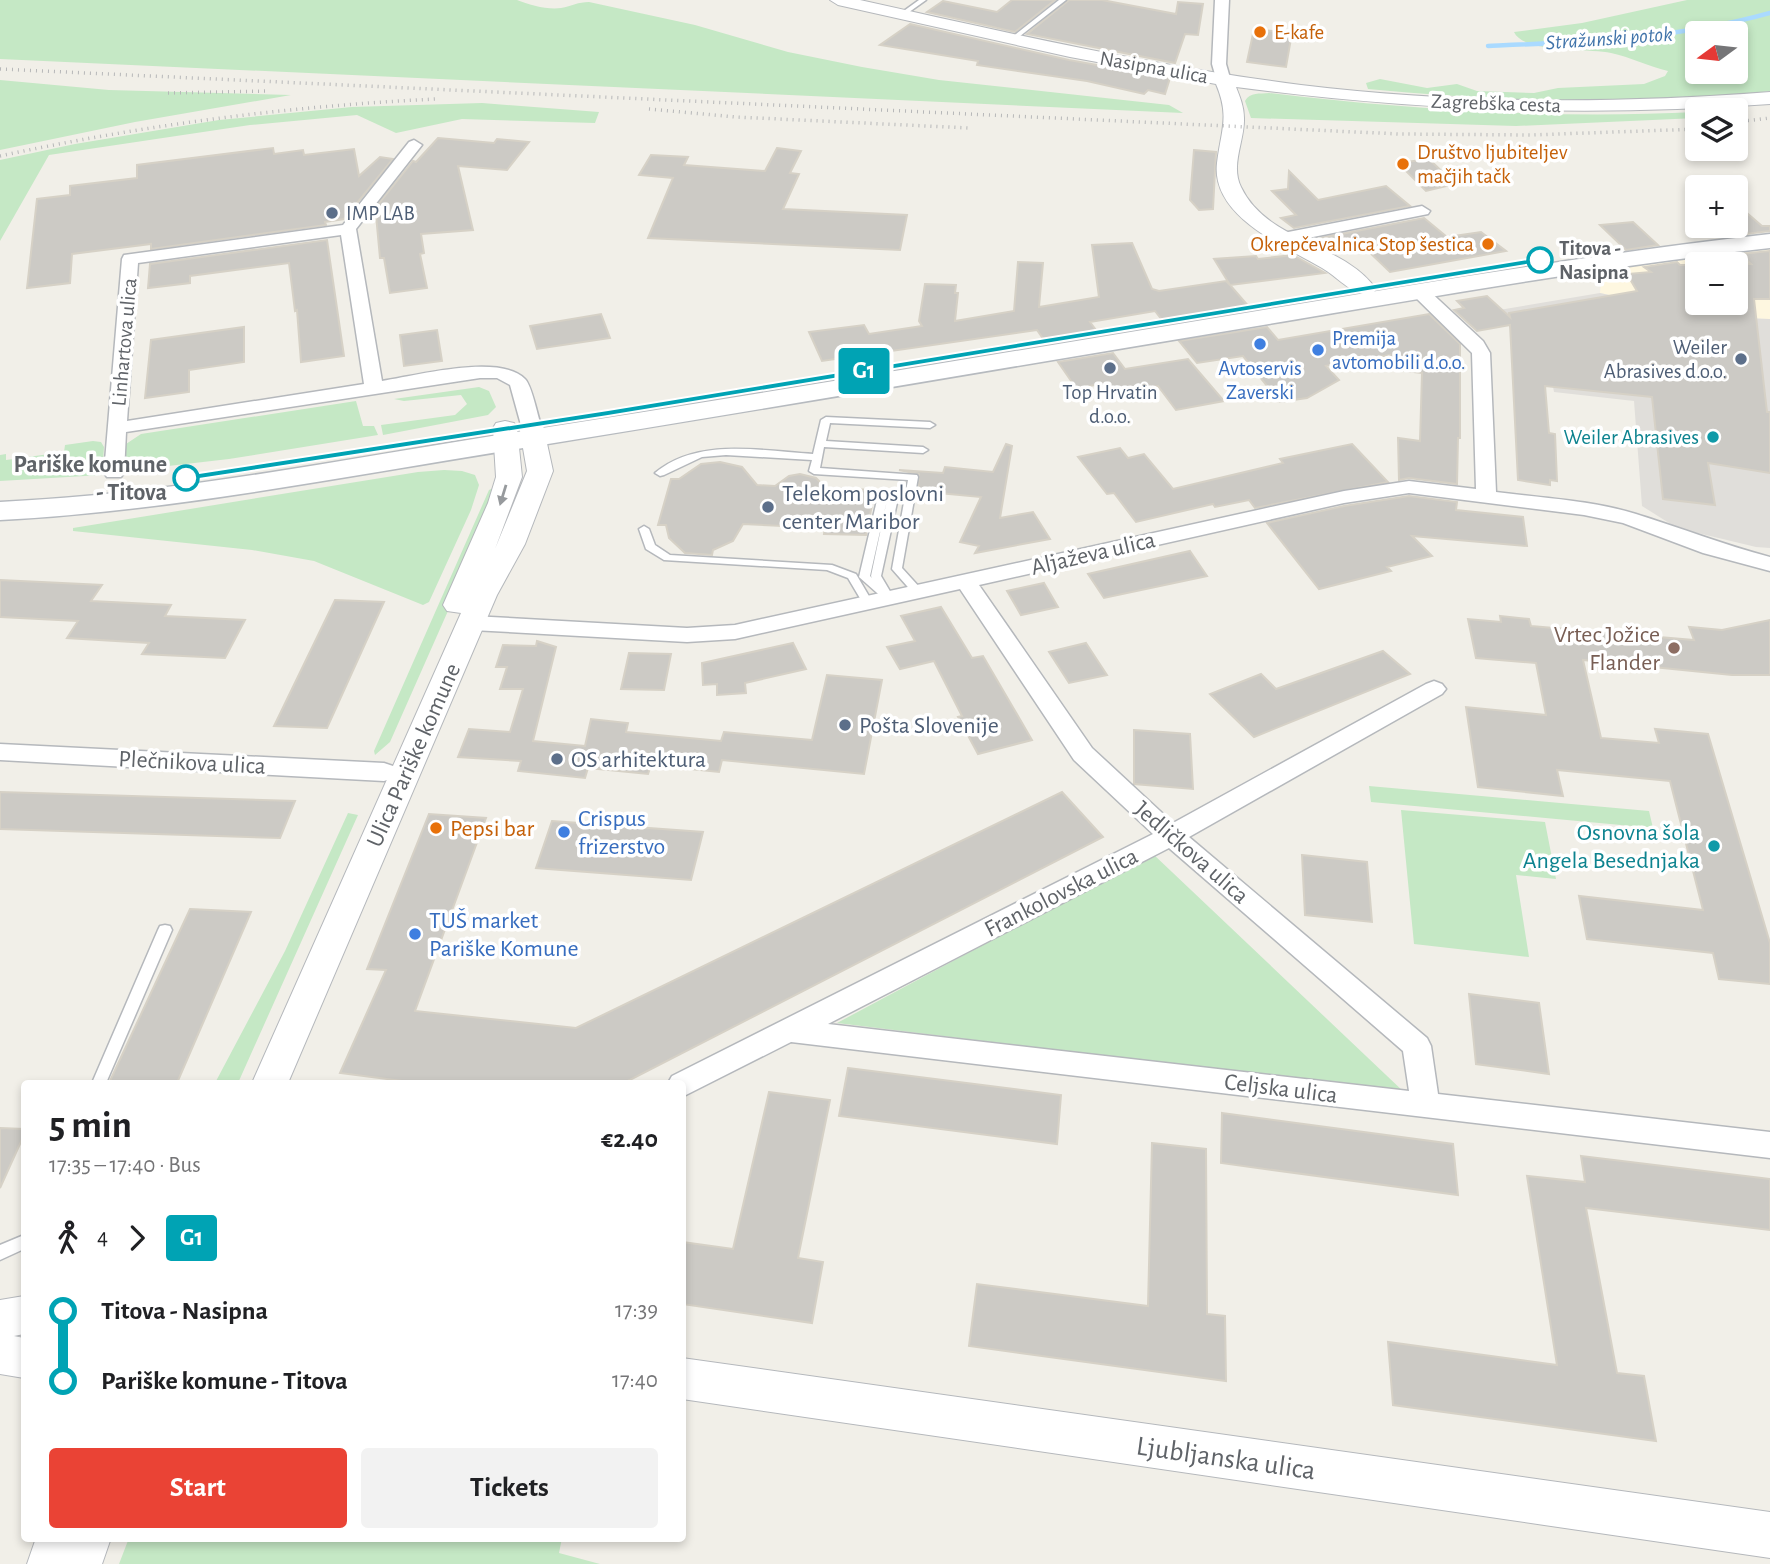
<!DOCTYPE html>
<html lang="en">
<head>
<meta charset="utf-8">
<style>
  :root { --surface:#fff; --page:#f2f2f2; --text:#202124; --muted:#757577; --accent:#ea4335 }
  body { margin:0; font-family:"Alegreya Sans",sans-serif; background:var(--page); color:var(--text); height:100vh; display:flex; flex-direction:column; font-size:26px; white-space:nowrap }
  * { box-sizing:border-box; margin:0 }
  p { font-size:23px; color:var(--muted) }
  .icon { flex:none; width:38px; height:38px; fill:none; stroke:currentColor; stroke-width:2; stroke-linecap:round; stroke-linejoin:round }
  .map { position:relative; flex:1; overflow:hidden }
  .details { position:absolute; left:21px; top:1080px; width:665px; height:462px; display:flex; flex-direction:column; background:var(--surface); border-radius:7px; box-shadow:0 4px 10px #0003 }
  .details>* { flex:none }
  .badge { padding:0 14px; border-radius:5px; font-size:24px; line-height:46px }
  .needle { width:46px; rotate:255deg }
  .tools { position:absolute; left:1685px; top:21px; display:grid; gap:14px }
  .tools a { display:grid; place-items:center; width:63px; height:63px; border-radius:7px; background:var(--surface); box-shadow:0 4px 10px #0003; font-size:35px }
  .map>.badge { position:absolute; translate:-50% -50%; box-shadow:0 0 0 4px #fff }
  .legs { display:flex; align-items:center; gap:10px; height:77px; padding:0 28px; font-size:23px }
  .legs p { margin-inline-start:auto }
  .summary { display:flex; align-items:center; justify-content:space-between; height:119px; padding:0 28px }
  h1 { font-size:38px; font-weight:700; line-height:52px }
  .primary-button { display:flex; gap:14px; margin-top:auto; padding:14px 28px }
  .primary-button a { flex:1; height:80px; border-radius:7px; background:var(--accent); color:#fff; font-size:28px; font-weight:700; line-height:80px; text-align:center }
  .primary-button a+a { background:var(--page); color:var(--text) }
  ul { padding:0 28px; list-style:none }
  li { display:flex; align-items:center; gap:24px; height:70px; font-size:26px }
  li i { display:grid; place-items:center; width:10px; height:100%; margin:0 9px; background:currentColor }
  li i::after { content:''; width:18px; height:18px; margin:-9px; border:5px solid; border-radius:50%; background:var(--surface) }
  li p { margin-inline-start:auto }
  li:first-child i { background:linear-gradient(#0000 50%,currentColor 0) }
  li:last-child i { background:linear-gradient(currentColor 50%,#0000 0) }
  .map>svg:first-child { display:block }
</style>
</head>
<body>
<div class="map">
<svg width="1770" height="1564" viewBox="0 0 1770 1564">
  <rect width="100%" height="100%" fill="#f1efe8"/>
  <path fill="#fef7e0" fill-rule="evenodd" d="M1770,248V319L1711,317L1600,293L1602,268ZM1698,264H1736V303H1698Z"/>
  <path fill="#e0deda" d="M1600,293L1711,317L1770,319V548L1756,547L1677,528L1642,506L1634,401L1554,392L1549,365L1493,311Z"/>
  <path fill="#c5e8c5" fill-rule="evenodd" d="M0,0H517C529,5 548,10 561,8C572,6 578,2 589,2L695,25L788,52L862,67L939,80L1169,105L1183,113L0,59Z
    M1687,0H1770V91C1637,109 1501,101 1368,89L1366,83L1380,79L1427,88L1457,84L1477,91L1534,93L1558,88L1644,84L1665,76L1668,71C1648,66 1630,57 1611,53C1589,48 1524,54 1514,32L1582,23ZM1698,33H1736V72H1698Z
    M0,80L109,90L291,95L135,122L0,150Z
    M1269,93C1411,110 1554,119 1697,112V118L1516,126L1251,118L1245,101C1250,92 1260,94 1269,93Z
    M482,103L599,112L595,123L462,119L396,133L357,115L250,125L49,155L0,241V160L75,144L219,120L352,107Z
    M479,387L489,391L496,407L488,415L383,435L381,425L455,415L467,404L461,395L404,401L394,399Z
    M356,401L363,426H374L378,435L229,459L125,471L126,444L141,434Z
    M93,441L101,442L104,447L102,475L0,481V455L6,454V460L64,452L65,445Z
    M444,470L462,471L475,475L479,485L471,510L429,602L423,605L314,561L252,550L73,531V528L418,472Z
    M493,488L486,525L390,742L375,755L374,751L489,490Z
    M1369,786L1649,811L1653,828L1371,802Z
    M1401,810L1545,822L1556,879L1516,875L1529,957L1414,944Z
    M348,813L358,815L238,1083H215L285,951Z
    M1153,854L1405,1093L837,1023Z
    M129,1538H562L559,1553L600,1564H119Z"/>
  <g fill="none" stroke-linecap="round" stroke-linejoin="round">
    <path stroke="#aadaff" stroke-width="4.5" d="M1488,46C1584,42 1677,39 1770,13"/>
  </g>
  <path fill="#cccac5" stroke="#d6d1c6" stroke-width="2" d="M1012,0H1055L1015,32L927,12L943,1L997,12Z
    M1069,0H1102L1176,14L1178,2L1203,4L1198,35L1185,34L1175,63L1027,34Z
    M910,24L1069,60L1170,78L1165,94L1148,90L1144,94L1087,81L977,65L978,61L880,45Z
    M1254,29L1292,33L1286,67L1247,62Z
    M438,138L494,143L497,139L529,142L507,170L458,166L473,230L421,234L424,253L420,254L427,288L390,293L384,258H380L376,215L369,216L413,161L416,162Z
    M273,148L274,154L303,150L304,155L354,149L359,176L380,157L393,159L344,219L325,222L326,225L151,249V244L72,254L70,283L27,288L37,199L70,195V186L137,178V165Z
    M777,148L801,151L790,173L799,174L783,209L907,215L900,250L648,238L673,178L639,175L651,155L688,157L684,165L765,171Z
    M1194,150L1216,152L1213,209L1199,210L1190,200Z
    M1429,159L1455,184L1426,191L1398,163Z
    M1289,171L1318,200L1386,186L1410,206L1294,228L1281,218L1296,215L1272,191L1288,189Z
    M1736,207H1740L1762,226H1770V231L1721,237L1708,226H1736Z
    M1424,218L1447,237L1481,232L1506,251L1390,272L1365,248L1336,253L1310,240Z
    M1633,222L1658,245L1626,250L1600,225Z
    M327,240L344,356L301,362L297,310L295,311L289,263L190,276V283L148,288L150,264Z
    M1132,243L1152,289L1159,291L1226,281L1230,285L1214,259L1256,256L1258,259L1293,255L1325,273L1230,285L1251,309L1165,324L1155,311L1090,322L1099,334L1046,343L1037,330L822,361L809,332L864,325L869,334L922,326L919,321L925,284L956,285L955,293H958L955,321L1014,311L1018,262L1043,263L1039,307L1099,297L1092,245Z
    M1770,251V299H1754L1767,412H1770V473L1708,463L1715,505L1663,499L1652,397L1545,386L1549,433L1555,434L1557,481L1550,480V485L1518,480L1510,325L1477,331L1454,310L1464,308L1457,301L1487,296L1510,317L1509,313L1637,291L1627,274L1651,272L1644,267L1677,262L1680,265H1698V303H1736V264H1725H1751L1740,254Z
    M601,314L610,338L537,349L530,326Z
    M1429,314L1460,344V438H1458L1457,484L1409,478L1399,480L1398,438L1420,441L1422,373L1389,369L1390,355L1326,366L1339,380L1307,398L1280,402L1243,356L1197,363L1179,341L1267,327L1278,340Z
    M244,327V362L189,370V392L145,398L151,340Z
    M437,330L442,361L404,366L400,335Z
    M1113,353L1125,369L1188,359L1224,401L1176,410L1158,386L1101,395L1095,385L1076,388L1058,362Z
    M1006,444L1012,446L1000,518L1033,512L1050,539L975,553L979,546L960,542L981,497L918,491L919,474L899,470L943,473L945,467L993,472Z
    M1352,444L1388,482L1255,508L1249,500L1215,507L1213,504L1136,522L1114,493L1107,494L1078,457L1120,448L1128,458L1144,454L1173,489L1283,463L1280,459Z
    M720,462L742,467L757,485L775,486L789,476L800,474L816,478L826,488L875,490L866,535L824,534L825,528L743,524L733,541L713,550L712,555L685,553L669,538L666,525H658L671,479H679L701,464Z
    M1409,496L1457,502L1456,510L1523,517L1527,546L1412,536L1432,556L1387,567L1391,571L1319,589L1267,523L1344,506Z
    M1190,551L1207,576L1104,598L1088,574Z
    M0,580L102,585L91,601L171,605L165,616L245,620L225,658L142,654L149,643L67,638L78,621L0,617Z
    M1044,583L1058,607L1021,615L1007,591Z
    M335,600L384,602L327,728L274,726Z
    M941,607L972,658L983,656L1032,740L978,754L958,717L962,716L934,661L900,669L887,647L915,641L901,616Z
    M1500,616L1529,619L1531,626L1694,640L1689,627L1722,630L1770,620V675H1732L1583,660L1601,738L1659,743L1655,729L1708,734L1770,943V984L1719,979L1713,953L1587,939L1579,896L1703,910L1670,781L1557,770L1563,796L1478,787L1466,707L1546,715L1536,663L1476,658L1468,619L1501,622Z
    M537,641L556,647L533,741L585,746L591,719L628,723L626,732L721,741L724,732L812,740L827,675L882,680L864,774L722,760L719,772L651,765L648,774L588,768L585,778L518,771L521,761L458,757L469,729L510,732L523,689H500L507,667H496L503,645L536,646Z
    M793,643L806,669L745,683L746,693L717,695V684L703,685L702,663Z
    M1086,643L1107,675L1069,683L1049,652Z
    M1383,651L1410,674L1254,737L1210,694L1261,674L1276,689Z
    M629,653L671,654L664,690L621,689Z
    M1134,730L1190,734L1193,789L1134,784Z
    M0,792L295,801L280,838L0,829Z
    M1062,792L1103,837L624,1083H418L340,1073L386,970L367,969L429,814L486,818L415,1011L576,1028Z
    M552,821L703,832L691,880L536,868Z
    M1302,855L1367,862L1372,922L1305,915Z
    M190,909L251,912L177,1083H109Z
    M1469,994L1539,1003L1549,1074L1476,1064Z
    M848,1068L1061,1095L1057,1144L839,1116Z
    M769,1092L830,1100L798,1258L823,1262L812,1323L682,1304V1242L733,1249Z
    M1222,1113L1453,1144L1458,1195L1221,1163Z
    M0,1128L24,1129V1135L0,1188Z
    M1152,1143L1206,1149L1207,1314L1225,1316L1226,1381L969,1346L977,1284L1148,1306Z
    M1581,1156L1770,1179V1230L1586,1208L1617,1373L1644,1376L1656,1441L1393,1405L1388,1342L1557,1365L1527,1176L1585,1182Z"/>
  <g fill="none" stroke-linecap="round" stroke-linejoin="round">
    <defs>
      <path id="service" d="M919,0H926L905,15H901V13Z
        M1059,0H1066L1015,40H1011V38Z
        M826,417L930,422L935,425L930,428L830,423L826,441L923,447L928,450L923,453L824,447L820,468L917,475L918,477L902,568L922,590L923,592L922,594H914L892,569L908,480L814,474L809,471L812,460L726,455L702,457L664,475L660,476L655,473C698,437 762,451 813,454L821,420Z
        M883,493L897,496L898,498L881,576L894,598L889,601L885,600L859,577L878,496ZM887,500L871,576L872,578L870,576Z
        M644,526L649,529L655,545L670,555L832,565L856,574L873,603L872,605H864L848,578L827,570L664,560L646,549L639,529Z
        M165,925L170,926L172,930L106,1083H92L158,930L160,926Z
        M24,1235V1249L0,1260V1245Z"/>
      <path id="minor" d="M1215,0H1229L1226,64L1230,78L1223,82L1216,78L1212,64Z
        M414,140L422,145L356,229L382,381C415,376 500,353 525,379C532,386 537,414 541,425L538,429L531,431L521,425L510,385L497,378H480L126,432L124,473L121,477H107L104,473L122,259L124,255L343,225L409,142ZM341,235L364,384L127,421L138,263Z
        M1422,206L1430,211L1428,214L1283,243L1275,238L1283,233Z
        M1419,286L1425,287L1483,341L1490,353L1496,492C1542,498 1591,500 1636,514C1681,528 1724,545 1770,557V571L1703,553L1623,523L1584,515L1409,493L1344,503L979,585L1092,748L1173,823L1426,684L1434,681L1442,684L1446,689L1442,694L1189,837L1427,1038L1431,1046L1438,1094L1770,1132V1158L791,1042L682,1097V1083H668L672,1076L1153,834L1074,760L960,589L735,639L687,642L472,630L464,628L461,623L464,618L472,616L687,628L735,625L1344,491L1409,481L1476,489L1472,353L1413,295L1410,291L1413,287ZM1169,848L1403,1051L1409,1091L828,1024Z
        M0,744L384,763L393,766L396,772L393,778L384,781L0,760Z"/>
      <path id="tertiary" d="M830,0H860C1007,33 1153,66 1301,85C1457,104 1613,104 1770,92V104C1590,117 1414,111 1236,87C1240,97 1244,107 1244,118C1245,140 1230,165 1241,187C1267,242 1344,243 1376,289L1373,294C1354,298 1338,277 1322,268C1285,246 1211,217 1217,163C1221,130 1230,117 1216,84L1070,57L838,5Z
        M531,418L540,420L543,425L553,471L525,544L497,595L288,1083H252L461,613L447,611L443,605L488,503L496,477L493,428L496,423L505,421L514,423L517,428L522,477L495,549L527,471L519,425L522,420Z
        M24,1296V1334L14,1336L24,1338V1378L0,1374V1300Z
        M682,1358L1770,1512V1558L682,1399Z
        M36,1538H111L102,1564H27Z"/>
      <path id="secondary" d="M1770,234V248C1600,267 1431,297 1263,325C1014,366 766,409 517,449C346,476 173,511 0,520V502C173,494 346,459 517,432C766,393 1014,351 1263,310C1431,282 1600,253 1770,234Z"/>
    </defs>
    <use href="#service" stroke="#b5b8bc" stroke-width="3"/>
    <use href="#minor" stroke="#b5b8bc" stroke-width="3"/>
    <use href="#tertiary" stroke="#b5b8bc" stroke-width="2"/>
    <use href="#secondary" stroke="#b6babf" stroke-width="3"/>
    <use href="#service" fill="#fff" fill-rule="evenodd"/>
    <use href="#minor" fill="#fff" fill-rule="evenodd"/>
    <use href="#tertiary" fill="#fff" fill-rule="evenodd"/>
    <use href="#secondary" fill="#fff" fill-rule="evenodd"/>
    <path stroke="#b6b7b8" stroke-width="3.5" stroke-dasharray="1 5" stroke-linecap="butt" d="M0,69L1399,134L1531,135L1698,129
      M168,93L266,91
      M649,109L736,117L969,128
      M1736,122L1770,118
      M0,156C144,125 289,106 436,99"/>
  </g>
  <defs><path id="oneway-solid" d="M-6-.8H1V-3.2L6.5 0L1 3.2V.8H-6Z" transform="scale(1.75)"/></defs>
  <use fill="#979a9d" href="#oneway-solid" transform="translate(503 495) rotate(107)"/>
  <path fill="#00a3b4" stroke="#fff" stroke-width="2" d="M1540,257L1545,260L1544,262L608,416L186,481L181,478L186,475L608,410Z"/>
  <g fill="#e8710a" stroke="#fff" stroke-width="2.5">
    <circle cx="1260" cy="32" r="7"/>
    <circle cx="1403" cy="164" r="7"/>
    <circle cx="1488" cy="244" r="7"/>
    <circle cx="436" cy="828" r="7"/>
  </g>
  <g fill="#5c6f8a" stroke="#fff" stroke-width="2.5">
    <circle cx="332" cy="213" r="7"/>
    <circle cx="1741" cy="359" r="7"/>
    <circle cx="1110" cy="368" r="7"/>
    <circle cx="768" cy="507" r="7"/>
    <circle cx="845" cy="725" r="7"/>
    <circle cx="557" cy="759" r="7"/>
  </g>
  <g fill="#fff" stroke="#00a3b4" stroke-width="3.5">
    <circle cx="1540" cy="260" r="12"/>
    <circle cx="186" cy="478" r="12"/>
  </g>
  <g fill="#3f7fe0" stroke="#fff" stroke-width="2.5">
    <circle cx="1260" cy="344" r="7"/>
    <circle cx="1318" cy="350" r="7"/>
    <circle cx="564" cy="832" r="7"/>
    <circle cx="415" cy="934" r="7"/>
  </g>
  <g fill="#0f9aa8" stroke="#fff" stroke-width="2.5">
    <circle cx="1713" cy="437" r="7"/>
    <circle cx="1714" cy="846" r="7"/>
  </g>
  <circle fill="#8d6e63" stroke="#fff" stroke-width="2.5" cx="1674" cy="648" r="7"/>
  <g text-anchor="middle" stroke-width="7" stroke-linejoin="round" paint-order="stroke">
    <g font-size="21" fill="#c56008" stroke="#fff" text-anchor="start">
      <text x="1274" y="39">E-kafe</text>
      <text x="1417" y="159">Društvo ljubiteljev<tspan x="1417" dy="24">mačjih tačk</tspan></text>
      <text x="1474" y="251" text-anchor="end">Okrepčevalnica Stop šestica</text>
    </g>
    <g font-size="21" font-style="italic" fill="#4174aa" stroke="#fff">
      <text transform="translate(1609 38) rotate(-4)" y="7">Stražunski potok</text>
    </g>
    <g font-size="21" fill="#5f6368" stroke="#fff">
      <text transform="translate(1154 67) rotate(10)" y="7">Nasipna ulica</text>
      <text transform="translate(1496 103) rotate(2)" y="7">Zagrebška cesta</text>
      <text transform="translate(124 342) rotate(-85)" y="7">Linhartova ulica</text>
    </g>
    <g font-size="21" fill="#4e5e75" stroke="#fff" text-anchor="start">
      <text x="346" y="220">IMP LAB</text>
      <text x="1727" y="354" text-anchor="end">Weiler<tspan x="1727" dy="24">Abrasives d.o.o.</tspan></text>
      <text x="1110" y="399" text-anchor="middle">Top Hrvatin<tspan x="1110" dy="24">d.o.o.</tspan></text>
    </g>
    <g font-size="21" font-weight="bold" fill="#5f6368" stroke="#fff" text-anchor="start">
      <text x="1559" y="255">Titova -<tspan x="1559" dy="24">Nasipna</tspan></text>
    </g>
    <g font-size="21" fill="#366cbe" stroke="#fff" text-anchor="start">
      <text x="1332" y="345">Premija<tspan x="1332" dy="24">avtomobili d.o.o.</tspan></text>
      <text x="1260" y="375" text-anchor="middle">Avtoservis<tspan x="1260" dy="24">Zaverski</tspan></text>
    </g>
    <g font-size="21" fill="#0d838f" stroke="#fff" text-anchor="end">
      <text x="1699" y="444">Weiler Abrasives</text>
    </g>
    <g font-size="24" font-weight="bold" fill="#5f6368" stroke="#fff" text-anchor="end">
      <text x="167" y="472">Pariške komune<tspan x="167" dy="28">- Titova</tspan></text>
    </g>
    <g font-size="24" fill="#4e5e75" stroke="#fff" text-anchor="start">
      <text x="782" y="501">Telekom poslovni<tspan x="782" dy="28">center Maribor</tspan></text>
      <text x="859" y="733">Pošta Slovenije</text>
      <text x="571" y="767">OS arhitektura</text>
    </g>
    <g font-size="24" fill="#5f6368" stroke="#fff">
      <text transform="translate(1093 553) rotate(-13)" y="8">Aljaževa ulica</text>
      <text transform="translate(413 755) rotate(-66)" y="8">Ulica Pariške komune</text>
      <text transform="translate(192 762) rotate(3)" y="8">Plečnikova ulica</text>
      <text transform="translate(1192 852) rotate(41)" y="8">Jedličkova ulica</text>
      <text transform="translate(1061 892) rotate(-27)" y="8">Frankolovska ulica</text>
      <text transform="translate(1281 1088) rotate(7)" y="8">Celjska ulica</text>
    </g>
    <g font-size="24" fill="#785e54" stroke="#fff" text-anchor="end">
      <text x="1660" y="642">Vrtec Jožice<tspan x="1660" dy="28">Flander</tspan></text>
    </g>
    <g font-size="24" fill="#366cbe" stroke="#fff" text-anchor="start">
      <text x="578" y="826">Crispus<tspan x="578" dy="28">frizerstvo</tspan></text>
      <text x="429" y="928">TUŠ market<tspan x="429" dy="28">Pariške Komune</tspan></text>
    </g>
    <g font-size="24" fill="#c56008" stroke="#fff" text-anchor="start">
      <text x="450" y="836">Pepsi bar</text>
    </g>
    <g font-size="24" fill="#0d838f" stroke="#fff" text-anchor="end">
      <text x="1700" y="840">Osnovna šola<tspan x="1700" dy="28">Angela Besednjaka</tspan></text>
    </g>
    <g font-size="28" fill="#5f6368" stroke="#fff">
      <text transform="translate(1226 1457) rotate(8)" y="10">Ljubljanska ulica</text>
    </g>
  </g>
</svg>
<div class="tools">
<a><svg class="needle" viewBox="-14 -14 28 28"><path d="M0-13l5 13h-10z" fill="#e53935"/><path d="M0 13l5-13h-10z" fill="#757577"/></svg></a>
<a><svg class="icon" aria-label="layers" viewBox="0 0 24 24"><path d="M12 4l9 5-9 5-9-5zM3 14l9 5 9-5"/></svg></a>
<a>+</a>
<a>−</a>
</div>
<b class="badge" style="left:864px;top:371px;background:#00a3b4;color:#fff">G1</b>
<section class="details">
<div class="summary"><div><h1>5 min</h1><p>17:35 – 17:40 · Bus</p></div><b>€2.40</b></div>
<div class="legs"><svg class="icon" aria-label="walk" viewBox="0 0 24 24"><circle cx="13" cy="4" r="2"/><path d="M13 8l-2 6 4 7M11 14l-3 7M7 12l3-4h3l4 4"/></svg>4<svg class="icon" aria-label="forward" viewBox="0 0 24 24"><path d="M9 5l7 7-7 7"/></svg><b class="badge" style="background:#00a3b4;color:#fff">G1</b></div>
<ul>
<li><i style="color:#00a3b4"></i><b>Titova - Nasipna</b><p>17:39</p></li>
<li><i style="color:#00a3b4"></i><b>Pariške komune - Titova</b><p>17:40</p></li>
</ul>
<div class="primary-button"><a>Start</a><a>Tickets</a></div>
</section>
</div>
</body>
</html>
